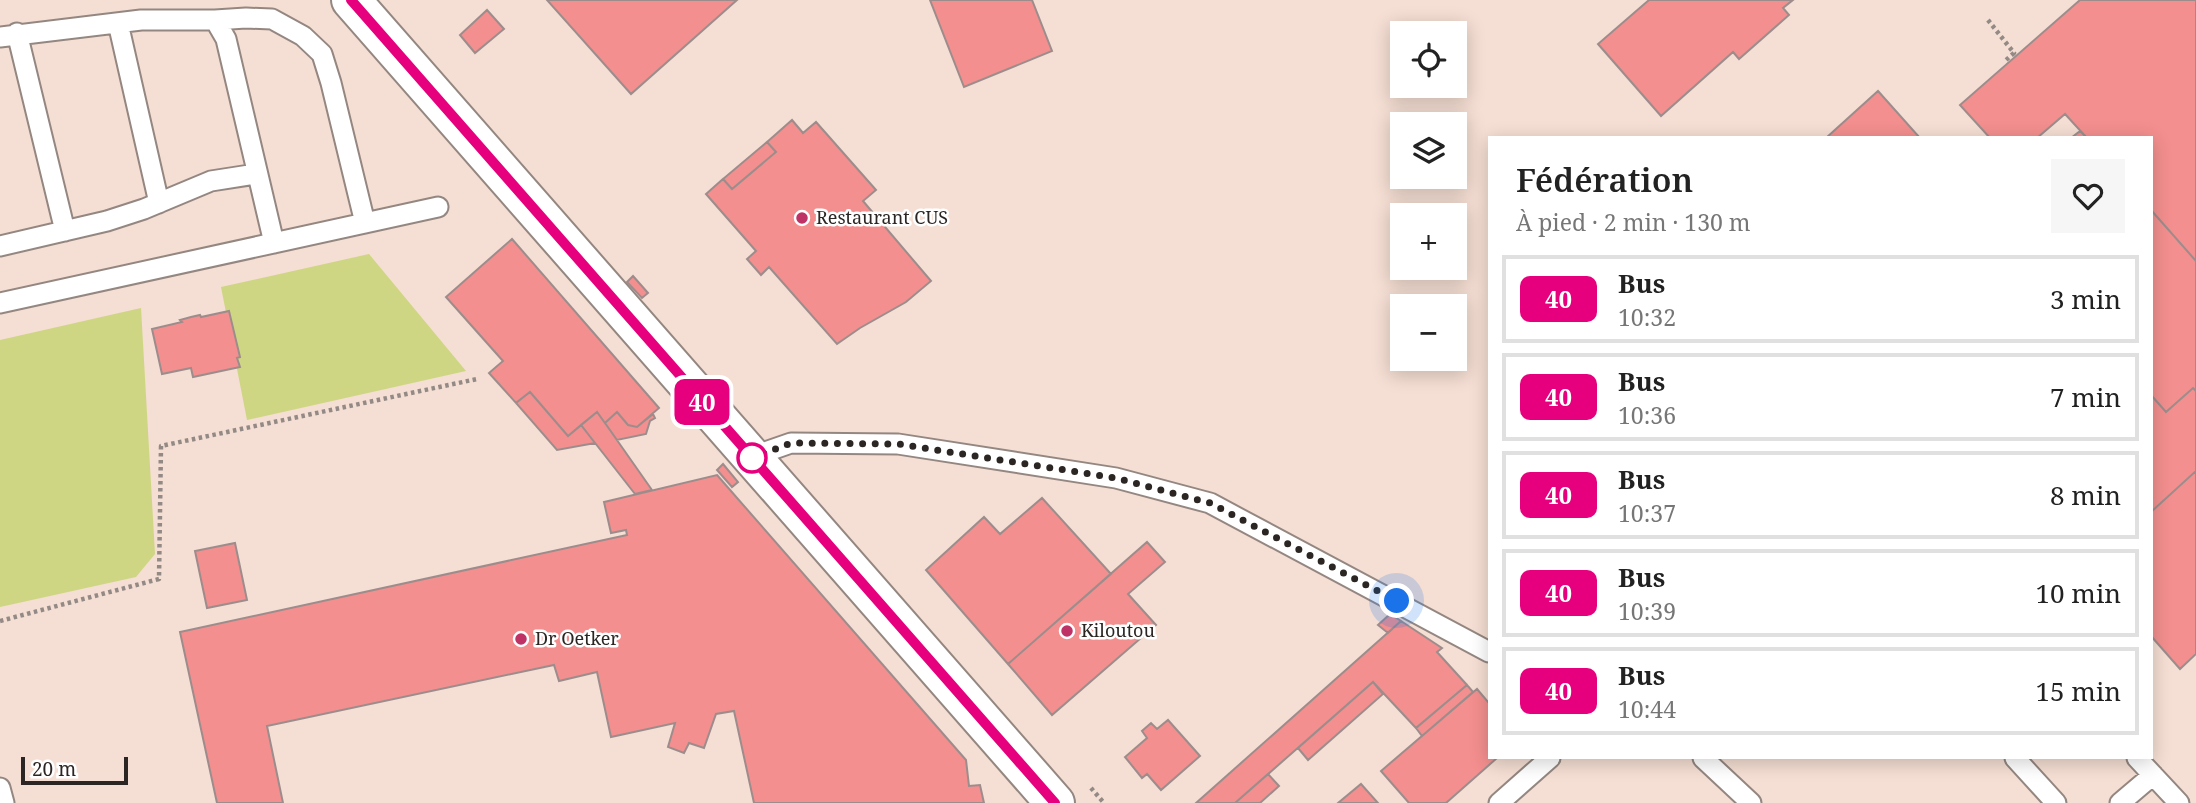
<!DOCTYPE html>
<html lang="fr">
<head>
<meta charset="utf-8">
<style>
  :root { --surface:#fff; --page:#f6f6f6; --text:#222; --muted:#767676; --line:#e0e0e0 }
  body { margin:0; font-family:"Noto Serif",serif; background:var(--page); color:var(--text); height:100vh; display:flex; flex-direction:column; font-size:26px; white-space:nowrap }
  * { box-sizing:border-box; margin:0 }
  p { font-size:23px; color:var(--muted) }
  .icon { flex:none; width:38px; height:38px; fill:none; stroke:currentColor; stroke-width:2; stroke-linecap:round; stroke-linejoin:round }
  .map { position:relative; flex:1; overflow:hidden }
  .side { position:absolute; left:1488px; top:136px; width:665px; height:623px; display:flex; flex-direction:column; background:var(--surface); border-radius:0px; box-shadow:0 4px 18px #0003 }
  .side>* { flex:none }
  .badge { padding:0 14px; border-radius:10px; font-size:24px; line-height:46px }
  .tools { position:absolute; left:1390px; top:21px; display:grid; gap:14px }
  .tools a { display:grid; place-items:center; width:77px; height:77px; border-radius:0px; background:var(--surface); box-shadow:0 4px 18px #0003; font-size:35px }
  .scale { position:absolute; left:21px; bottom:18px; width:107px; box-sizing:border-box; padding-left:7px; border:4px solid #2b2623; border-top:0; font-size:19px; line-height:24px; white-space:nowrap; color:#2b2623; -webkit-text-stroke:5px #fff; paint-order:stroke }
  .you { position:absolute; width:35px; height:35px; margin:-18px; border:5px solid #fff; border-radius:50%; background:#1a73e8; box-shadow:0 0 0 10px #1a73e833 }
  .map>.badge { position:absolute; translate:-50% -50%; box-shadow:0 0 0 4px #fff }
  .round { display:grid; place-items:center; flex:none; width:74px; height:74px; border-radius:0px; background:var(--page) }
  .head { display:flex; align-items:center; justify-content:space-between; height:119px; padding:0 28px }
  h1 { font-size:33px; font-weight:600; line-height:52px }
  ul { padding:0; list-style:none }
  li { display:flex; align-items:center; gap:21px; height:88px; margin:0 14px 10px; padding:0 14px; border:4px solid var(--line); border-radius:0px }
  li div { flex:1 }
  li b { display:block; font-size:26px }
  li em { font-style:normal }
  li .badge { min-width:77px; font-weight:700; text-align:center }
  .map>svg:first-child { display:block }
</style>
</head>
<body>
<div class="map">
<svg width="2196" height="803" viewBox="0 0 2196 803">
  <rect width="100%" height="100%" fill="#f9eae3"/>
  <path fill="#f5ded3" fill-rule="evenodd" d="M0,0H2196V803H0ZM1402,33H1454V86H1402ZM1402,124H1454V177H1402ZM1489,138H2151V758H1489ZM1402,215H1454V268H1402ZM1402,306H1454V359H1402Z"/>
  <path fill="#ced683" d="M369,254L466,371L247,420L221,287Z
    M141,308L155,554L136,577L0,607V340Z"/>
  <path fill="#f38f8e" stroke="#9c8d8c" stroke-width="2" d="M547,0H737L631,94Z
    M930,0H1032L1052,51L964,87Z
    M1649,0H1793L1783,8L1789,15L1739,59L1733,52L1661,116L1598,44Z
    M2080,0H2196V261L2151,210V138H2087L2065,114L2037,138H1990L1960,105Z
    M487,10L504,29L475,53L460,35Z
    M1878,91L1920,138H1826Z
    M792,120L803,133L816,122L876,190L863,201L931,281L906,302L860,328L837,344L769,267L761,275L747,259L756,251L706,194L723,179L732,189L776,152L767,142Z
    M2080,131L2087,138H2071Z
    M767,142L776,152L732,189L723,179Z
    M2151,210L2196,261V391L2193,388L2166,412L2151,395Z
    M512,239L659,408L637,427L628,425L617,412L605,423L597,412L568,436L530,392L516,403L489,373L503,361L446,297Z
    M633,276L648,293L642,298L627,282Z
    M229,311L240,357L237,358L240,367L193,377L191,368L162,374L152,329L182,322L180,320L191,317L200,315L201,317Z
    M2193,388L2196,391V471L2151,512V395L2166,412Z
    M530,392L568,436L581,425L595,443L557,450L516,403Z
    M597,412L605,423L652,490L635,494L581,425Z
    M617,412L628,425L637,427L653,414L655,418L650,421L646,434L617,440L605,423Z
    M723,464L738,482L732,487L717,470Z
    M2196,471V654L2180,669L2151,636V512Z
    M717,475L966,760L969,786L980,785L984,803H754L734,711L716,714L704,748L689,743L684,753L668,747L675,723L611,737L597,672L559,681L554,665L267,726L283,803H217L180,632L627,535L626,530L611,533L604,502Z
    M1042,498L1111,574L1008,664L926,570L984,517L1000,534Z
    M1147,542L1165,562L1128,594L1156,625L1052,715L1008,664Z
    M235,543L247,600L207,608L195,551Z
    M1390,614L1401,621L1388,633L1378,625Z
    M1401,621L1442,648L1437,652L1467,685L1416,728L1373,682L1235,803H1196Z
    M1373,682L1383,694L1308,760L1298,748Z
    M1467,685L1473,692L1422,736L1416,728Z
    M1477,689L1489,703V758H1497L1446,803H1409L1381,771Z
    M1168,720L1200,756L1161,790L1147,774L1142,778L1125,757L1147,738L1142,731L1151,723L1157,729Z
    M1268,774L1279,786L1260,803H1235Z
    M1361,784L1378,803H1338Z"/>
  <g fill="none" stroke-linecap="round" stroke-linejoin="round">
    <defs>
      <path id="service" d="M215,20L246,18L272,19L303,36L322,54L331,83L365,223
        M118,23L159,203
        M17,33L65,231
        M0,37L141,20H215L226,39L274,243
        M0,246L107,221L144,209L211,181L256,174
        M0,303L438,207
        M751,457L791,443L898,444L1116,478L1210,503L1489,652
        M1703,758L1751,803
        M2015,758L2056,803
        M2137,758L2179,803
        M0,788L4,803
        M1499,803L1550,758
        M2120,803L2153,775"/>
      <path id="tertiary" d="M351,0L1055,803"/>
    </defs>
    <use href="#service" stroke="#948781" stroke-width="23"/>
    <use href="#tertiary" stroke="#948781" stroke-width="42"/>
    <path stroke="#948a85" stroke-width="4.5" stroke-dasharray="3.5 3.5" stroke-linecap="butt" d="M1988,20L2014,53L2006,60L2008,63
      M0,621L159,579L161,446L477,379
      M1091,788L1104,803"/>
    <use href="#service" stroke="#fff" stroke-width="19"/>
    <use href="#tertiary" stroke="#fff" stroke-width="38"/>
  </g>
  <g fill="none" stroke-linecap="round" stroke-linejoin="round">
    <defs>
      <path id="line" d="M351,0L1055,803"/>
    </defs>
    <use href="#line" stroke="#fff" stroke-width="16"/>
    <use href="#line" stroke="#e6007e" stroke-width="10"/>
    <path stroke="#2b2623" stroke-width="7" stroke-dasharray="0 12.6" d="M752,458L791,443L898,444L1116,478L1210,503L1397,601"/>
  </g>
  <g fill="#be3265" stroke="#fff" stroke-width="2.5">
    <circle cx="802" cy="218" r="7"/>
    <circle cx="1067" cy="631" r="7"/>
    <circle cx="521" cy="639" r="7"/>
  </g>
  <circle fill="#fff" stroke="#e6007e" stroke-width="3.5" cx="752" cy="458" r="14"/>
  <g text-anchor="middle" stroke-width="5" stroke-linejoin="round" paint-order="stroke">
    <g font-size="18" fill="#2b2623" stroke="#fff" text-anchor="start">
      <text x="816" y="224">Restaurant CUS</text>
      <text x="1081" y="637">Kiloutou</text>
      <text x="535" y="645">Dr Oetker</text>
    </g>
  </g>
</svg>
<div class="tools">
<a><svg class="icon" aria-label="locate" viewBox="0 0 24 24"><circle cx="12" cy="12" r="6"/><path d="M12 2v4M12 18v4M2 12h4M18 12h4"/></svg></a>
<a><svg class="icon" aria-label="layers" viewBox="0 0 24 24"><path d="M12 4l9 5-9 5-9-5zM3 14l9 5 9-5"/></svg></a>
<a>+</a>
<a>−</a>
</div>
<div class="scale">20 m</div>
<div class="you" style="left:1397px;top:601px"></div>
<b class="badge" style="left:702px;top:402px;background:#e6007e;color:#fff">40</b>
<section class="side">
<div class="head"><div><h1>Fédération</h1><p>À pied · 2 min · 130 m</p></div><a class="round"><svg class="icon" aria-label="heart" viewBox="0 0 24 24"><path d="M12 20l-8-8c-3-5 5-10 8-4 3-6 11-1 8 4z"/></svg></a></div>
<ul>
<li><span class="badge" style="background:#e6007e;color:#fff">40</span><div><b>Bus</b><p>10:32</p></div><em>3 min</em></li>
<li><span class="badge" style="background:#e6007e;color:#fff">40</span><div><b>Bus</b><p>10:36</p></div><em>7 min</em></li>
<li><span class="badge" style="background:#e6007e;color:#fff">40</span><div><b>Bus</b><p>10:37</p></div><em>8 min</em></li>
<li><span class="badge" style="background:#e6007e;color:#fff">40</span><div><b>Bus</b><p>10:39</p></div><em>10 min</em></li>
<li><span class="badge" style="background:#e6007e;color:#fff">40</span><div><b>Bus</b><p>10:44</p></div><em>15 min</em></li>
</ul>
</section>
</div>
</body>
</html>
